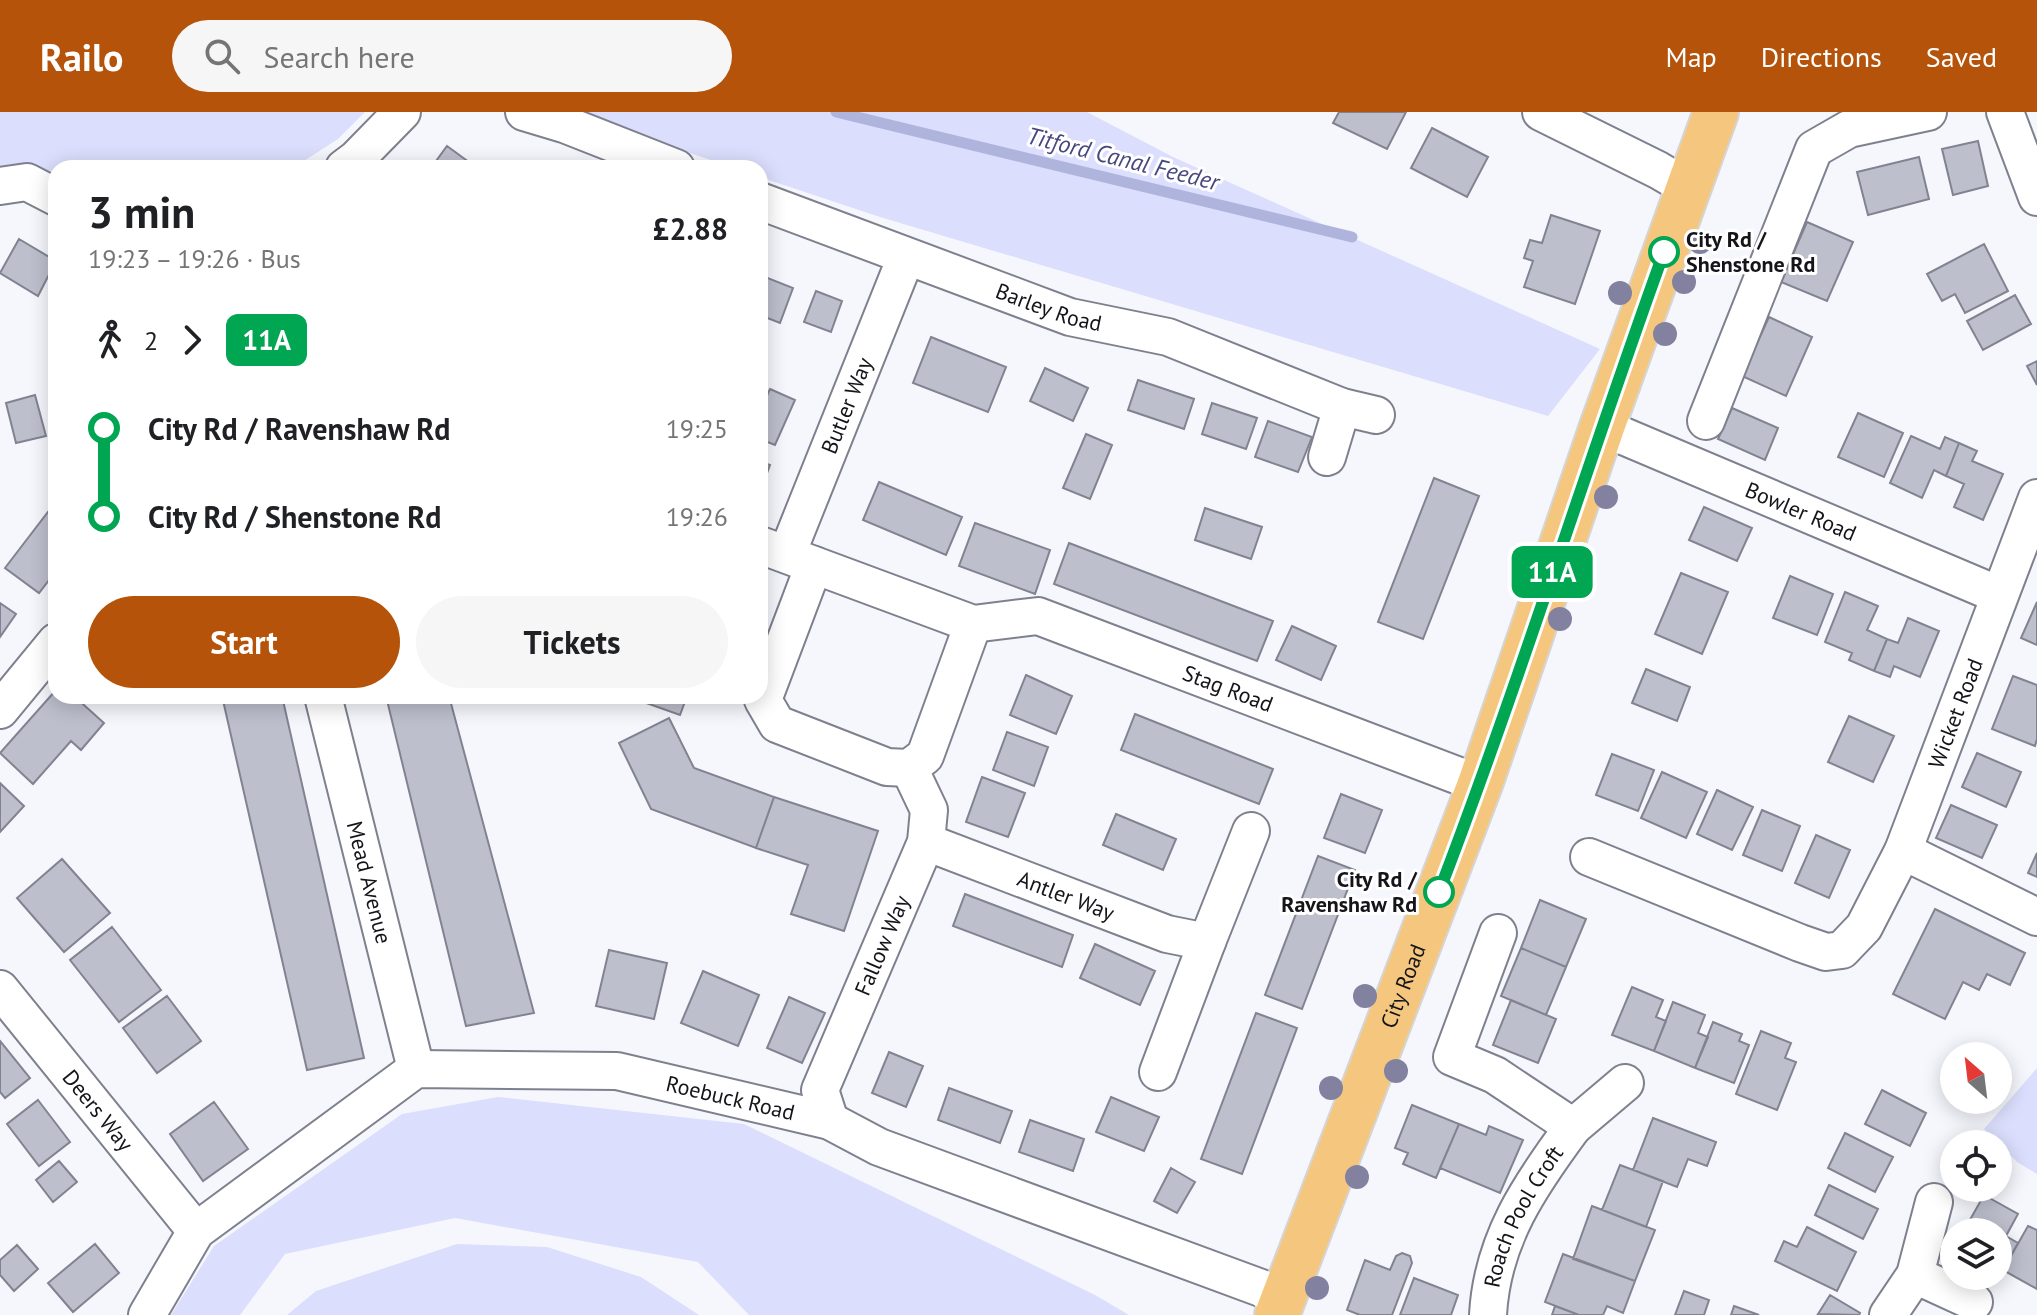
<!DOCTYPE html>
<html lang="en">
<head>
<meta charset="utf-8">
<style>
  :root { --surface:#fff; --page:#f6f6f6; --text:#202124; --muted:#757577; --accent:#b45309 }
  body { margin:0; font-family:"PT Sans",sans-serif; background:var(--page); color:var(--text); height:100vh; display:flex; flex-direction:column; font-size:30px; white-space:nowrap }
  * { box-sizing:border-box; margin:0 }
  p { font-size:26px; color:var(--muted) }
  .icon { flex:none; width:44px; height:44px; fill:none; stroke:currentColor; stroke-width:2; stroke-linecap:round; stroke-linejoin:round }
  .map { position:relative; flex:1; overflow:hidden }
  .drawer { position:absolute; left:48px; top:48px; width:720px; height:544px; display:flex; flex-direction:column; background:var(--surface); border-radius:24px; box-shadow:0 4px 20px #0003 }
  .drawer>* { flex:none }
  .badge { padding:0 16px; border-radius:12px; font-size:28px; line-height:52px }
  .needle { width:52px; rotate:332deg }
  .buttons { position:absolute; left:1940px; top:930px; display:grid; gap:16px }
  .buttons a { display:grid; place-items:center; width:72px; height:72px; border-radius:50%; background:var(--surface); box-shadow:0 4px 20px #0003; font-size:40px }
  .map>.badge { position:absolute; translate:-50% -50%; box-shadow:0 0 0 4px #fff }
  .legs { display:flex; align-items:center; gap:12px; height:88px; padding:0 40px; font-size:26px }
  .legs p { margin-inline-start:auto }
  .headline { display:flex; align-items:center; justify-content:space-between; height:136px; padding:0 40px }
  h1 { font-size:44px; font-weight:800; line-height:60px }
  .button { display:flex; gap:16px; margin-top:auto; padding:16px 40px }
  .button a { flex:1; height:92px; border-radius:48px; background:var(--accent); color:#fff; font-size:32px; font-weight:800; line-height:92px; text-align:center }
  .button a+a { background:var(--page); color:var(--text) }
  ul { padding:0 40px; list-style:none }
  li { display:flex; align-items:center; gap:28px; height:88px; font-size:30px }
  li i { display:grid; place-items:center; width:12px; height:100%; margin:0 10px; background:currentColor }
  li i::after { content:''; width:20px; height:20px; margin:-10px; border:6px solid; border-radius:50%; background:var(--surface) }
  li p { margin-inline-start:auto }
  li:first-child i { background:linear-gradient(#0000 50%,currentColor 0) }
  li:last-child i { background:linear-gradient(currentColor 50%,#0000 0) }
  header { display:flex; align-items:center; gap:48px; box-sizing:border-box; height:112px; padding:0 40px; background:var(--accent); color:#fff }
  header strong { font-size:38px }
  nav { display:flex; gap:44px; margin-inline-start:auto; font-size:28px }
  .search { width:560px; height:72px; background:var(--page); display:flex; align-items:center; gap:20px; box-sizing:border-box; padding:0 28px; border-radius:44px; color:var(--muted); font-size:30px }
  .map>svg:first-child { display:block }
</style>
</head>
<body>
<header>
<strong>Railo</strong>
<div class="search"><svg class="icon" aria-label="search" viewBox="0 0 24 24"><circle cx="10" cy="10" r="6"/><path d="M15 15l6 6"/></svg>Search here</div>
<nav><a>Map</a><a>Directions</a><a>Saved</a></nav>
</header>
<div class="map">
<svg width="2037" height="1203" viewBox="0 0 2037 1203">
  <rect width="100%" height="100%" fill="#f6f7fd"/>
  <path fill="#dbdefc" d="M0,0H365L338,27L293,56H56V60L0,54Z
    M569,0H1087L1173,45L1600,237L1548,304L880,105L760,65V56H734Z
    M2037,956V1062L2017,1050L1984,1017Z
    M498,985L744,1012L1095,1183L1129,1203H749L698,1150L455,1106L285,1142L240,1203H171L214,1134L402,1002Z
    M457,1132L547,1135L641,1165L699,1203H287L316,1179Z"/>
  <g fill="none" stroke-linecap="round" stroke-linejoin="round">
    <path stroke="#afb4dd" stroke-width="11" d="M836,0L1352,125"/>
  </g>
  <path fill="#bdbfcd" stroke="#818391" stroke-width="2" d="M1339,0H1406L1387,37L1333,11Z
    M1432,16L1488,45L1467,85L1411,56Z
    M1978,29L1988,74L1953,83L1942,37Z
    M447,34L477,56H431Z
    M1919,45L1929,87L1868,103L1857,60Z
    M1551,103L1600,119L1575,192L1524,175L1533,149L1524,146L1530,128L1542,131Z
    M1807,110L1853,130L1827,189L1781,170Z
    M19,127L56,149L38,184L0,161Z
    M1984,132L2008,179L1965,201L1955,182L1942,189L1927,162Z
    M760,163L793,176L780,211L760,203Z
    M816,179L842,189L831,220L804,210Z
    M2015,183L2031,212L1983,238L1967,209Z
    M1769,205L1812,225L1786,284L1742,264Z
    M931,225L1006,255L988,300L913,271Z
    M2037,249V273L2027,254Z
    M1045,256L1088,276L1073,309L1030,289Z
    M1138,268L1194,287L1184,317L1128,298Z
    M770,277L795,288L775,333L760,327V298Z
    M35,283L46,324L16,331L6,291Z
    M1212,291L1257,306L1246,337L1202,322Z
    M1732,296L1778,316L1765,348L1718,327Z
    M1858,301L1903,321L1884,365L1838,345Z
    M1268,309L1312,325L1298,360L1255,345Z
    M1086,322L1112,333L1090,387L1063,376Z
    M1911,324L1940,337L1945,325L1959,331L1946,364L1934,358L1922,386L1890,371Z
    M1959,331L1977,339L1972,349L2003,362L1983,408L1954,395L1964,372L1946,364Z
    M760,349L770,353L760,380Z
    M1434,366L1479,384L1423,527L1378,510Z
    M879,370L962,405L946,443L863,408Z
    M1704,395L1752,416L1737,449L1689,428Z
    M51,396L56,400V459L39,481L5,456Z
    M1205,396L1262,415L1251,447L1195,428Z
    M975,411L1050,438L1035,482L959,454Z
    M1069,431L1273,509L1257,549L1054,472Z
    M1681,461L1728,480L1702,542L1655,522Z
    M1790,464L1833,482L1817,523L1773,506Z
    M1845,480L1878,494L1867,518L1887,527L1874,559L1849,548L1852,541L1825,530Z
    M2037,490V533L2021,526Z
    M0,491L16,502L0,525Z
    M1908,506L1939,519L1920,565L1894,554L1890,565L1874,559L1887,527L1898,531Z
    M1292,514L1336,534L1321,568L1276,548Z
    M1646,557L1690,575L1677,609L1632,591Z
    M1026,563L1072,584L1056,622L1010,603Z
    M2013,564L2037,573V627L2035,634L1992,617Z
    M56,578V584H74L104,611L81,638L71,629L33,672L0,641Z
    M222,584H282L364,946L307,958Z
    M386,584H449L534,901L466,914Z
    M639,584H687L680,603L638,588Z
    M1135,602L1273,657L1259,692L1121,638Z
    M1849,604L1894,624L1873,670L1828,650Z
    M669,606L694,656L774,685L756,736L651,697L619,631Z
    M1007,620L1048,635L1034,674L993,658Z
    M1977,641L2021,660L2006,695L1962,675Z
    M1612,642L1654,658L1638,699L1596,683Z
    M1662,660L1707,680L1686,726L1641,706Z
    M982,665L1025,681L1008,725L966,710Z
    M0,671L24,694L0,720Z
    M1717,678L1753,695L1732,738L1697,722Z
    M1341,682L1382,698L1365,741L1324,726Z
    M774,685L878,719L844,819L791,802L808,753L756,736Z
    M1951,693L1997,713L1982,746L1936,726Z
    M1762,698L1800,714L1782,759L1743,743Z
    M1116,702L1176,727L1163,758L1103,733Z
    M1816,723L1850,738L1829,786L1795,771Z
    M2037,741V765L2028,761Z
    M1318,744L1355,758L1302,897L1265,883Z
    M62,747L110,801L64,840L17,786Z
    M965,782L1073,823L1062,855L953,814Z
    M1540,788L1586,807L1566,855L1521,836Z
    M1935,797L2025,841L2010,873L1987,862L1979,878L1963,870L1945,907L1893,882Z
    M112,815L161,878L119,910L70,848Z
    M1095,832L1155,859L1140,893L1080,866Z
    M1521,836L1566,855L1546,903L1501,884Z
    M609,838L667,851L654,907L596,894Z
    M703,859L759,883L738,934L681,911Z
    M1632,875L1663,888L1656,905L1666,909L1654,939L1612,923Z
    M167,884L201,929L157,961L123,916Z
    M789,885L825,901L802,951L767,936Z
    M1511,888L1556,907L1538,951L1493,933Z
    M1673,890L1705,903L1698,921L1708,925L1695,956L1654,939Z
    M1256,901L1297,916L1242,1062L1201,1047Z
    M1713,910L1742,922L1739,929L1749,933L1734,971L1695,956Z
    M1761,919L1791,931L1785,946L1796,950L1777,998L1736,982Z
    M0,929L30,966L5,986L0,980Z
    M889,940L923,954L906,995L872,981Z
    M949,976L1012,999L1000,1031L938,1008Z
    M1882,978L1926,1001L1910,1034L1865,1012Z
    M1111,985L1159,1005L1144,1039L1096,1020Z
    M38,988L70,1030L39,1054L7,1012Z
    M214,990L248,1037L203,1069L170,1022Z
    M1412,993L1459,1012L1436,1066L1403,1052L1408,1041L1395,1036Z
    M1653,1006L1716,1030L1707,1054L1688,1047L1677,1075L1633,1058Z
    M1030,1008L1084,1027L1073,1059L1019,1040Z
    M1459,1012L1486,1023L1489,1014L1523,1028L1500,1081L1440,1056Z
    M1845,1021L1893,1045L1875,1080L1828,1056Z
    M59,1049L77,1070L53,1090L36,1068Z
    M1620,1053L1663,1069L1646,1115L1602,1098Z
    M1171,1056L1195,1070L1177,1101L1154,1089Z
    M1829,1073L1878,1097L1863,1127L1815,1103Z
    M1984,1083L2018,1102L2006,1124L2018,1131L2003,1158L1998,1155V1120H1963Z
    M1592,1094L1655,1118L1635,1169L1573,1147Z
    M2028,1114L2037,1118V1177L2003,1158Z
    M1807,1115L1856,1140L1837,1179L1775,1149L1784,1129L1797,1135Z
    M95,1132L119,1161L73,1200L48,1171Z
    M17,1133L38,1157L14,1179L0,1163V1148Z
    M1402,1141L1410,1144L1412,1151L1392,1203H1360L1347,1198L1365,1148L1390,1158L1396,1144Z
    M1563,1142L1635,1169L1623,1201L1607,1194L1603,1203H1579L1545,1190Z
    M1414,1166L1458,1183L1451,1203H1400Z
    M1684,1179L1709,1188L1704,1203H1675Z
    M1830,1183L1860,1201L1859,1203L1818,1202Z
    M1555,1194L1579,1203H1552Z
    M1734,1194L1759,1203H1731Z"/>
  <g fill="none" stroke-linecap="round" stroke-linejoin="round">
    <defs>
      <g id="minor">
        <path d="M524,0L564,12L676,56"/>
        <path d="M1541,0L1658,58L1687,75"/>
        <path d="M2005,0L2037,85"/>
        <path d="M344,56L356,47L402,0"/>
        <path d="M0,74L27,70L56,85"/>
        <path id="s1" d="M760,89L1070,205L1168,225L1342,295L1376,303"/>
        <path d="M1706,309L1814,37L1849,17L1928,0"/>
        <path id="s2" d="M1602,315L1999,483"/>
        <path d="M1327,345L1342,295"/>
        <path id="s3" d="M760,433L973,512L1038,504L1480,672"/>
        <path id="s4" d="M787,442L906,145"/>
        <path d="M814,453L763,588L777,612L887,655L909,656L925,644L973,512"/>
        <path id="s5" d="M323,584L416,957"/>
        <path d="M0,598L56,530"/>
        <path id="s6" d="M926,730L1167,822L1207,830L1158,960"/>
        <path d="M1903,739L2037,805"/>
        <path id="s7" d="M1589,745L1800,831L1826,840L1842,838L1864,815L1903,739L2037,386"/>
        <path d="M1207,830L1251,719"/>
        <path id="s8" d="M0,877L196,1119"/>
        <path id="s9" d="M830,1009L820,978L926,730L929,698L909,656"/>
        <path d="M1573,1015L1625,971"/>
        <path d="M1915,1163L1974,1190"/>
        <path id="s10" d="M147,1203L196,1119L416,957L617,959L830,1009L879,1035L1261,1176L1282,1188"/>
        <path id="s11" d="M1488,1203C1492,1128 1530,1073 1573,1015L1495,963L1452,945L1498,821"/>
        <path d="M1888,1203L1915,1163L1934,1090"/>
      </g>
      <g id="major">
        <path id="s12" d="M1277,1203L1480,672L1602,315L1716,0"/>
      </g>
    </defs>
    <use href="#minor" stroke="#7f808e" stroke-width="40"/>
    <use href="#major" stroke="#d5d5d6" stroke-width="48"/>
    <use href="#minor" stroke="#fff" stroke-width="36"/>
    <use href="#major" stroke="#f5c77e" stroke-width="44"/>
  </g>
  <g fill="#8281a0">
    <circle cx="1700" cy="130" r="12"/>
    <circle cx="1684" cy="170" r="12"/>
    <circle cx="1620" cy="181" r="12"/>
    <circle cx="1665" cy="222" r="12"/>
    <circle cx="1606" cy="385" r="12"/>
    <circle cx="1560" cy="507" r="12"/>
    <circle cx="1365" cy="884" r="12"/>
    <circle cx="1396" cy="959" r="12"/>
    <circle cx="1331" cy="976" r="12"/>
    <circle cx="1357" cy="1065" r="12"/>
    <circle cx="1317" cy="1176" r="12"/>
  </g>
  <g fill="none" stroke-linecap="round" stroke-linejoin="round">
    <defs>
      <path id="line-1" d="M1439,780C1520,569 1587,352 1664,140"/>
    </defs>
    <use href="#line-1" stroke="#fff" stroke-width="18"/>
    <use href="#line-1" stroke="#00a651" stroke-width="12"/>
  </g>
  <g fill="#fff" stroke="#00a651" stroke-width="4">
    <circle cx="1664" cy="140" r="14"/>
    <circle cx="1439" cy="780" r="14"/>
  </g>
  <g text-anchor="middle" stroke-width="6" stroke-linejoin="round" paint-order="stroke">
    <g font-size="22" font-weight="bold" fill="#141419" stroke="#fff" text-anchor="start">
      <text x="1686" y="135">City Rd /<tspan x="1686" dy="25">Shenstone Rd</tspan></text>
      <text x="1417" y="775" text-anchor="end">City Rd /<tspan x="1417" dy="25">Ravenshaw Rd</tspan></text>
    </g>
    <g font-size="22" fill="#141419" stroke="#fff">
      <text dy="8" stroke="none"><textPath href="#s1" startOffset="308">Barley Road</textPath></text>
      <text dy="8" stroke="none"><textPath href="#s4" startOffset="160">Butler Way</textPath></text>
      <text dy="8" stroke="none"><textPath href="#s2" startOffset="216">Bowler Road</textPath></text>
      <text dy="8" stroke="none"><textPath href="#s3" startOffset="496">Stag Road</textPath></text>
      <text dy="8" stroke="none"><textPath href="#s7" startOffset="536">Wicket Road</textPath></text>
      <text dy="8" stroke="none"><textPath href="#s5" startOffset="192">Mead Avenue</textPath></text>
      <text dy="8" stroke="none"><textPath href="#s6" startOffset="150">Antler Way</textPath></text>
      <text dy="8" stroke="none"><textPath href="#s9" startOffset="190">Fallow Way</textPath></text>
      <text dy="8" stroke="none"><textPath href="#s12" startOffset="352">City Road</textPath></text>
      <text dy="8" stroke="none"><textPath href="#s10" startOffset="688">Roebuck Road</textPath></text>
      <text dy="8" stroke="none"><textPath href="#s8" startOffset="156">Deers Way</textPath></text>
      <text dy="8" stroke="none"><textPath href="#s11" startOffset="106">Roach Pool Croft</textPath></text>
    </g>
    <g font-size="24" font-style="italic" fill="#46487e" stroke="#fff">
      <text transform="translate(1123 47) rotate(14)" y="8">Titford Canal Feeder</text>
    </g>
  </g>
</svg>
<div class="buttons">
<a><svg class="needle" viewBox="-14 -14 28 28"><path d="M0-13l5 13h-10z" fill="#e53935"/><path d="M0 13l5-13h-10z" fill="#757577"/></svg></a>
<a><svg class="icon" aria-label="locate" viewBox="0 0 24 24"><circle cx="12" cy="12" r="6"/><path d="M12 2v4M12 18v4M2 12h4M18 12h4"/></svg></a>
<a><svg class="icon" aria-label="layers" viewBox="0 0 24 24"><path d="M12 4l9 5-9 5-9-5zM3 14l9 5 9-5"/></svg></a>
</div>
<b class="badge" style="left:1552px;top:460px;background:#00a651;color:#fff">11A</b>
<section class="drawer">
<div class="headline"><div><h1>3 min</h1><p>19:23 – 19:26 · Bus</p></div><b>£2.88</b></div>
<div class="legs"><svg class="icon" aria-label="walk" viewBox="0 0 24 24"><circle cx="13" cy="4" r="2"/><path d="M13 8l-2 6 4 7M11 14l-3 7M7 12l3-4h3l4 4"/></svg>2<svg class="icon" aria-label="forward" viewBox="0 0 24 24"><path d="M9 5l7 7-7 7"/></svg><b class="badge" style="background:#00a651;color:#fff">11A</b></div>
<ul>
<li><i style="color:#00a651"></i><b>City Rd / Ravenshaw Rd</b><p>19:25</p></li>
<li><i style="color:#00a651"></i><b>City Rd / Shenstone Rd</b><p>19:26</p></li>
</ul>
<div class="button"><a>Start</a><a>Tickets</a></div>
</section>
</div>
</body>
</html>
